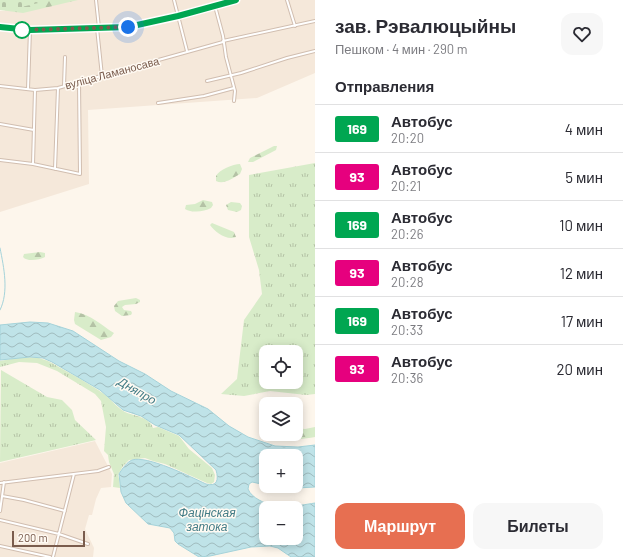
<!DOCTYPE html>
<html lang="ru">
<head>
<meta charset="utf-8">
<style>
  :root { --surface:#fff; --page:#f7f7f7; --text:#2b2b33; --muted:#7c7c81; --line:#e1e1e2; --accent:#e76f51 }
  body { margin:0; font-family:Barlow,sans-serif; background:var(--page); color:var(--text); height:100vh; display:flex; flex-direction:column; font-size:15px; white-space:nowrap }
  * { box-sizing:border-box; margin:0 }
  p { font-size:13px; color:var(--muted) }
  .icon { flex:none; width:22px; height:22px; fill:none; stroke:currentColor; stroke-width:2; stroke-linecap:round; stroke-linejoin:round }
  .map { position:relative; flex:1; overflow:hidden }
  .sheet { display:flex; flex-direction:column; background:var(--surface); width:308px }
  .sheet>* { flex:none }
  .badge { padding:0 8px; border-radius:3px; font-size:14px; line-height:26px }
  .fabs { position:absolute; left:259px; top:345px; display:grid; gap:8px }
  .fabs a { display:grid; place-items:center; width:44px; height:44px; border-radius:8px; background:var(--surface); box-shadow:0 2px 10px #0003; font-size:20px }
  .scale { position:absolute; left:12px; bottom:10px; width:73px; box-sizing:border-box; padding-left:4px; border:2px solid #7a5c4d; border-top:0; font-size:11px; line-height:14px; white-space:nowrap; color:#7a5c4d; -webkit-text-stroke:3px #fffaf3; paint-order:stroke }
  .you { position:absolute; width:20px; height:20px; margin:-10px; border:3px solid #fff; border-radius:50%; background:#1a73e8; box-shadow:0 0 0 6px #1a73e833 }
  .map>.badge { position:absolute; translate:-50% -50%; box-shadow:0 0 0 2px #fff }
  h2 { padding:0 20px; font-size:15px; line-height:36px }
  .round { display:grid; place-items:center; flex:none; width:42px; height:42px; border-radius:12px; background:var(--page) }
  .head { display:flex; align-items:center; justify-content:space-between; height:68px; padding:0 20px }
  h1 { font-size:19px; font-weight:600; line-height:30px }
  .button { display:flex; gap:8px; margin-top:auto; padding:8px 20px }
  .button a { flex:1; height:46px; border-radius:12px; background:var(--accent); color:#fff; font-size:16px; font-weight:600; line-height:46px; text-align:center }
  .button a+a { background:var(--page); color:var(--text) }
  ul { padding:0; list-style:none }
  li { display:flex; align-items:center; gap:12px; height:48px; padding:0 20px; border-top:1px solid var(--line) }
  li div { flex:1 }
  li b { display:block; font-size:15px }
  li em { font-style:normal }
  li .badge { min-width:44px; font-weight:700; text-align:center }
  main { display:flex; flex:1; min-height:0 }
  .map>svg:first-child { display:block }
</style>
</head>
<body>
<main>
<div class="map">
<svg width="315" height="557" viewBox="0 0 315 557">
  <defs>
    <pattern id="grass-tufts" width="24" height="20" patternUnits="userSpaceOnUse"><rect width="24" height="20" fill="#d8ecc9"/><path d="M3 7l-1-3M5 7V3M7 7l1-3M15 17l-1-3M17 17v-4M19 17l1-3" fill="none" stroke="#b4c2a5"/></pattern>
    <pattern id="forest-firs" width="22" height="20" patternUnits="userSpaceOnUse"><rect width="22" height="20" fill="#d8ecc9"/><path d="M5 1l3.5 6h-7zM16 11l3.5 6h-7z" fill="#b4c2a5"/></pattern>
    <pattern id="cemetery-stones" width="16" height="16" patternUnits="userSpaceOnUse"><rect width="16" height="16" fill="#d8ecc9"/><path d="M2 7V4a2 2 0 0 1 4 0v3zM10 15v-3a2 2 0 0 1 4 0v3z" fill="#b4c2a5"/></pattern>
    <pattern id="water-waves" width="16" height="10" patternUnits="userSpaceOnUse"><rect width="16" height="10" fill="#bfe3e8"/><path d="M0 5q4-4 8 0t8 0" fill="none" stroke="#a0bbbe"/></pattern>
  </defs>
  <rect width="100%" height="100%" fill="#fdf6ec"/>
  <path fill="#f5e8da" d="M55,0H315V73L257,98L88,110L89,184L0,212V11H5L6,7Z
    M95,441L112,474L111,487L101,488L96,499L92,515H89L85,529L94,548L93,557H0V463Z"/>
  <path fill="url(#grass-tufts)" fill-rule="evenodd" d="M315,163V394L306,395L270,391L244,396L221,394L237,379L244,320L262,294L259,270L249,237V175ZM266,352H296V382H266Z
    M23,357L39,358L48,361C66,371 87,382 104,394C111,399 116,407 125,412C134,416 150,417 153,428L158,427L179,436L189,449L212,468L215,475L214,482L211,484L207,483L165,464L153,461L145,458L129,460L123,466L118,475L119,479L120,488L113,487L114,474L109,462L108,455L104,451L106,427L101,401L95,394L57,371L37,363L19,362L0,367V361Z
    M1,370L47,397L62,400L72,410L75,420L96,440L0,462Z"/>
  <path fill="url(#forest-firs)" d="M0,0H78L23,13L0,10Z
    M274,146H277L276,150L253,162H248L250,158Z
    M240,164L242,169L240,174C233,178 224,185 216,181V176C219,170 233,164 240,164Z
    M203,200L212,202L213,205L211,208C204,212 192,213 185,209L186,205L195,204Z
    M231,202L240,203L242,206L241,210L237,212L228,210L226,205Z
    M212,223L234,232L236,237C227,241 215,232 210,225Z
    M40,252L45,253V257C39,260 27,262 23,257L24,254Z
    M136,298L140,300V302L136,304L125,305L122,307L124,310L131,311L132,313L131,315L122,316L115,311L114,306L118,301Z
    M75,312C91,314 102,326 114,333L111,337L101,340L75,324L74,320Z
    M315,427V437C304,439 290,441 281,434H296V428L305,429Z"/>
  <path fill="url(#cemetery-stones)" d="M0,0H51L13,9L6,7H0Z"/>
  <path fill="url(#water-waves)" stroke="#a5d3da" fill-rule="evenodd" d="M30,322L48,323L73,331L119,361L145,374L171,391L208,409L229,426L248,437L275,446L298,447L315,445V487L297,488L275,486H296V456H266V485L252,482L249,484L248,489C250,494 254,497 259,500C277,510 296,506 315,503V557H291L278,548L270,546L251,547L210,556L199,557L178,544L175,541L174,533L170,528L148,524L126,503L121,492L119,474C122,469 127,462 132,460C147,455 191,477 206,484C217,487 219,480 216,470L179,435L155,425L141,416L123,410L100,390L52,362L43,358L30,357L0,360V325ZM266,508H296V538H266Z"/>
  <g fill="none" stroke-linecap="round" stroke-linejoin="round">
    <path stroke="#a5d3da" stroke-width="1" d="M0,248C4,268 9,292 0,310"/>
    <defs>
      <path id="street" d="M96,0L99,28
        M174,0L187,51
        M287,0L295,26
        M215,6L223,36L226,57L235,91L234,101
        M97,28L102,76
        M223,41L315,21
        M207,81L241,73L287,58L315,51
        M0,86L35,90L58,88L223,42
        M64,86L65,57
        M28,89L30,30
        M158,103L204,96L234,88
        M0,124L34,130
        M0,160L33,164L80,174L79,82
        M33,164L35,90
        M55,169L58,88
        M0,483L98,471L109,467
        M2,496L24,500L65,511
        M0,511L4,482
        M0,520L59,534L88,544
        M0,546L50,557
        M53,557L74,474"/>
      <path id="secondary" d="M0,27L23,30H42L128,27L178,16L236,0"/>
    </defs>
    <use href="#street" stroke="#d1beb0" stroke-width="4"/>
    <use href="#secondary" stroke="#d6c0b0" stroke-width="5"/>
    <use href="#street" stroke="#fff" stroke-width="2"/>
    <use href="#secondary" stroke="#fff" stroke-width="3"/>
  </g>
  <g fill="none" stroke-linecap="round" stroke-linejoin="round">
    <defs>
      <path id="line" d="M0,27L30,30L128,27L178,16L236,0"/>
    </defs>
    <use href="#line" stroke="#fff" stroke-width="9"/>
    <use href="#line" stroke="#00a651" stroke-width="6"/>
    <path stroke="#7a5c4d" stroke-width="4" stroke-dasharray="0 7.2" d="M22,30L128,27"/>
  </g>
  <circle fill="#fff" stroke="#00a651" stroke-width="2" cx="22" cy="30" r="8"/>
  <g text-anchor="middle" stroke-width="3" stroke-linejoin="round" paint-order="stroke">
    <g font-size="11" fill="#7a5c4d" stroke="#fffaf3">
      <text transform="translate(112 73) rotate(-15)" y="4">вуліца Ламаносава</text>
    </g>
    <g font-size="12" font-style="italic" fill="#437c86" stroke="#fffaf3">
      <text transform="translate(137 391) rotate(30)" y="4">Дняпро</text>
      <text x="207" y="517">Фацінская<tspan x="207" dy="14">затока</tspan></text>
    </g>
  </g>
</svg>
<div class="fabs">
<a><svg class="icon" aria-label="locate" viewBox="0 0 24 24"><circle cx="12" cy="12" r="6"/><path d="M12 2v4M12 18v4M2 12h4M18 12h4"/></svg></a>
<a><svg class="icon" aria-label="layers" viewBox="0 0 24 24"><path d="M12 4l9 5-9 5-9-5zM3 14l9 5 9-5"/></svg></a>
<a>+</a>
<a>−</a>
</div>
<div class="scale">200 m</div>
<div class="you" style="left:128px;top:27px"></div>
</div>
<section class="sheet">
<div class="head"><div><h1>зав. Рэвалюцыйны</h1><p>Пешком · 4 мин · 290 m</p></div><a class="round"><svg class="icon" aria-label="heart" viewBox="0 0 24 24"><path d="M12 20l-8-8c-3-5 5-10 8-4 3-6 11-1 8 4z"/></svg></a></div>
<h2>Отправления</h2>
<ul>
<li><span class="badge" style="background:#00a651;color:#fff">169</span><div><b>Автобус</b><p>20:20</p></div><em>4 мин</em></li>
<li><span class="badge" style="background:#e6007e;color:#fff">93</span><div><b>Автобус</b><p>20:21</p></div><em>5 мин</em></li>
<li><span class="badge" style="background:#00a651;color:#fff">169</span><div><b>Автобус</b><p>20:26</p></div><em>10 мин</em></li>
<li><span class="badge" style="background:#e6007e;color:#fff">93</span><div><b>Автобус</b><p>20:28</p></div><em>12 мин</em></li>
<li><span class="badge" style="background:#00a651;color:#fff">169</span><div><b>Автобус</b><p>20:33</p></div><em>17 мин</em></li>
<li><span class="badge" style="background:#e6007e;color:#fff">93</span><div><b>Автобус</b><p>20:36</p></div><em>20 мин</em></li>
</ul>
<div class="button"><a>Маршрут</a><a>Билеты</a></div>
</section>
</main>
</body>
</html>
